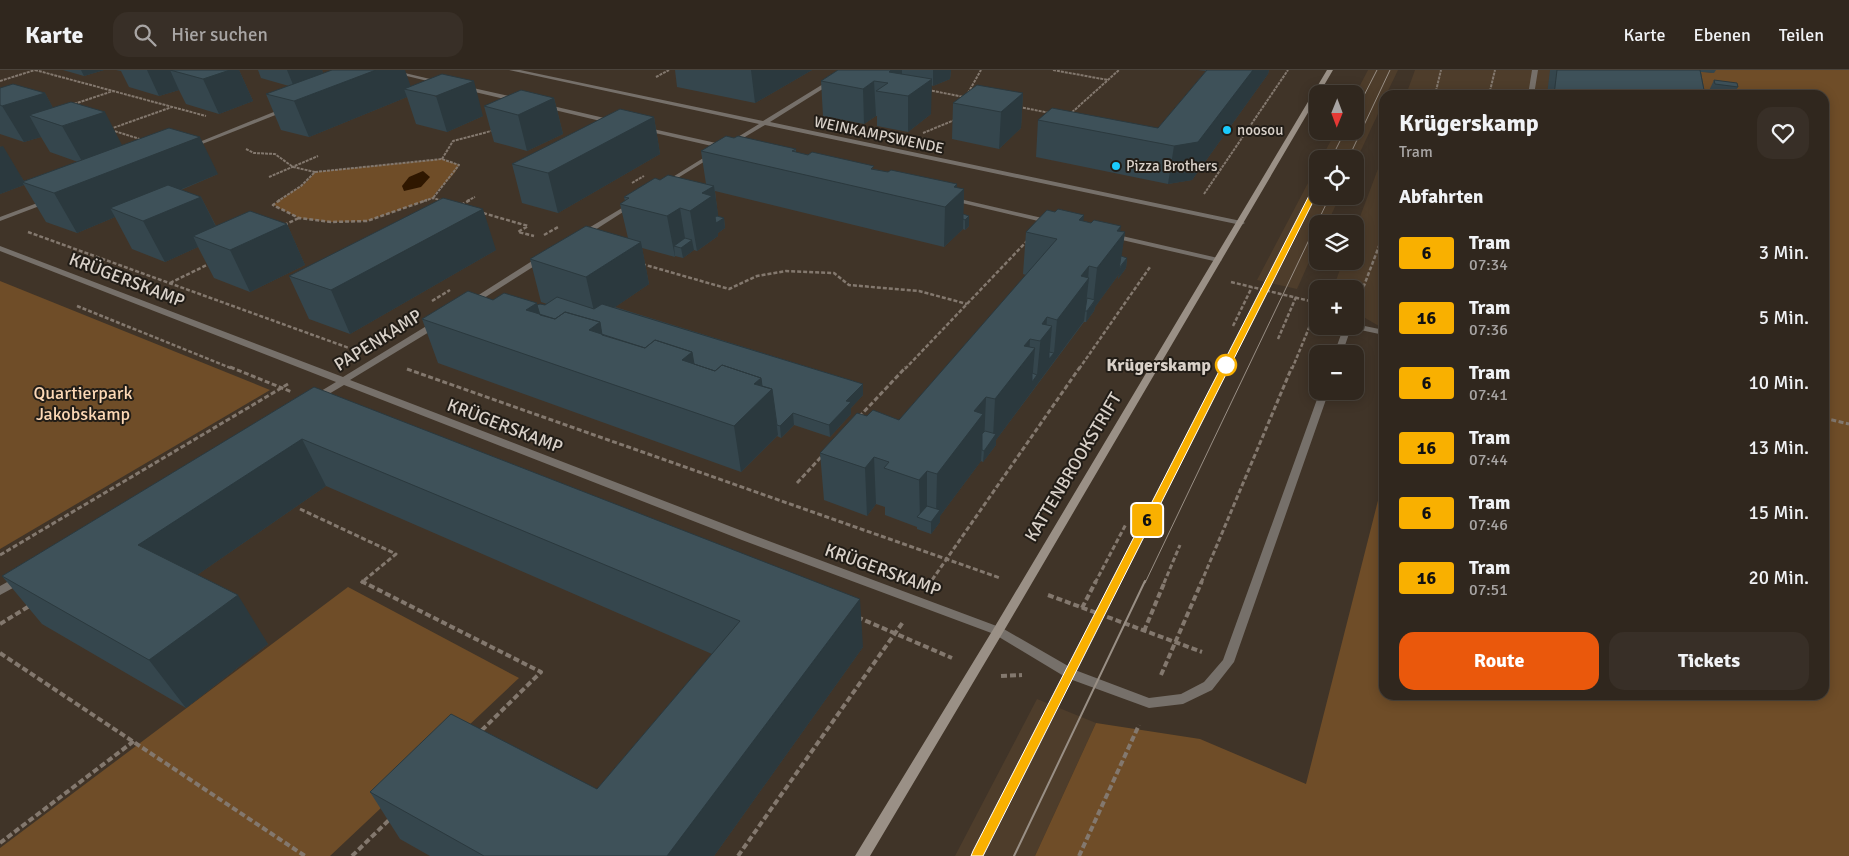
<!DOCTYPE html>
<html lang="de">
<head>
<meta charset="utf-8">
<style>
  :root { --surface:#30271e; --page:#382f27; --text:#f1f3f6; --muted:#a8a5a4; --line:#4b443c; --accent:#ea580c }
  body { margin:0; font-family:Signika,sans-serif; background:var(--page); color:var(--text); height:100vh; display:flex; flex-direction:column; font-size:19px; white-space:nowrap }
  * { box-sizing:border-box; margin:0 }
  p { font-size:16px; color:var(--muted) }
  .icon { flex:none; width:28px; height:28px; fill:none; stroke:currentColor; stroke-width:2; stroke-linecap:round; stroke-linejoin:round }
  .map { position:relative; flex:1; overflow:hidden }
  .side { position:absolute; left:1379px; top:20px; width:450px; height:610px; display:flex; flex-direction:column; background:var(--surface); border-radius:15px; box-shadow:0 2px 12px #0003,0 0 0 1px var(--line) }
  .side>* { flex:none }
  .badge { padding:0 10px; border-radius:4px; font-size:18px; line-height:32px }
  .needle { width:32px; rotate:181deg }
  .tools { position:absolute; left:1309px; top:15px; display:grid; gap:10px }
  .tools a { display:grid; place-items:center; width:55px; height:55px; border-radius:10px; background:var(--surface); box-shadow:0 2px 12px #0003,0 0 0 1px var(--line); font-size:25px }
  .map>.badge { position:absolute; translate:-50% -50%; box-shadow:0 0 0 2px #fff }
  h2 { padding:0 20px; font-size:19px; line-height:45px }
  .round { display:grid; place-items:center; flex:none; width:52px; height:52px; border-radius:15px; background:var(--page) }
  .headline { display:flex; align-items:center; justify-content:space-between; height:85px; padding:0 20px }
  h1 { font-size:24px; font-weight:700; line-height:38px }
  .primary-button { display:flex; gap:10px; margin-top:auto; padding:10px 20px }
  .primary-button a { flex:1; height:58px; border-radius:15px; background:var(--accent); color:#fff; font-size:20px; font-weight:700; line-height:58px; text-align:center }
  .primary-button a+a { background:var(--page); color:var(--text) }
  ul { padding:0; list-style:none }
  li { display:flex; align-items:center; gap:15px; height:65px; padding:0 20px }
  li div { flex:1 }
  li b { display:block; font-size:19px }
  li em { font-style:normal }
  li .badge { min-width:55px; font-weight:700; text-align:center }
  header { display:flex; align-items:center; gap:30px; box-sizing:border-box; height:70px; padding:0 25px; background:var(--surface); border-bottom:1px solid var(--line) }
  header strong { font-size:24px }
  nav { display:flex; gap:28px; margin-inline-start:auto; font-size:18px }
  .search { width:350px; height:45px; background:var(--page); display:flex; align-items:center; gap:12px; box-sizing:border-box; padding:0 18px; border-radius:15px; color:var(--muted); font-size:19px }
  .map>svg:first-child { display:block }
</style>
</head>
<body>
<header>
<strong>Karte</strong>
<div class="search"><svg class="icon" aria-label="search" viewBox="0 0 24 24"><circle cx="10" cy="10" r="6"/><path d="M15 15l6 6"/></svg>Hier suchen</div>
<nav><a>Karte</a><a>Ebenen</a><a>Teilen</a></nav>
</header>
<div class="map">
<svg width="1849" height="786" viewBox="0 0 1849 786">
  <rect width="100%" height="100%" fill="#403428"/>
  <path fill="#4e3d2b" d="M1368,0H1398L1386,25H1384V31L1355,93V89H1321L1336,61H1355V25Z
    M1415,0H1849L1824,25H1406Z
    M1384,83V259L1355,242V219H1333L1343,191H1355V160Z
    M1317,96L1318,126H1340L1327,154H1318L1317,174L1297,219L1257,210Z
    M1037,629L1096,653L1035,786H955Z"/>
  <path fill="#6f4d28" d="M1689,0L1713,3L1709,0H1849V786H1035L1096,653L1200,669L1306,714L1384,407V625H1824V25H1686Z
    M442,89L459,95C451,112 440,114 433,128L367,151L331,152L299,148L273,135C286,124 305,117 315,102Z
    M0,211L270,320L0,479Z
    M348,517L519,608L330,786H0V778Z"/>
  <path fill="#2f1700" d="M423,101L430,107L421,117L404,121L402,116L409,107Z"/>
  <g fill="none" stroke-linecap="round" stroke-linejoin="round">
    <path stroke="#83786e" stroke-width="2" stroke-dasharray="3 1" stroke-linecap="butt" d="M35,0L206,46
      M1053,0L1108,10
      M656,7L669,0
      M0,11L35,0
      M928,20L964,27
      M968,23L981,0
      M1435,25L1441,0
      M1489,25L1495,0
      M74,34L113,21
      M1019,37L1050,43
      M1069,45L1119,0
      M110,59L172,37
      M111,60L143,70
      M923,63L957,49
      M246,79L254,83L275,84L293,97L315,102L301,116L278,131
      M442,89L453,71L495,60
      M315,102L442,89L459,95L433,128
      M269,107L318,86
      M632,113L644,106
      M1204,124L1288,0
      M424,131L433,128L443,131
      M467,131L475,127"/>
    <path stroke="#83786e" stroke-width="2.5" stroke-dasharray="4 2" stroke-linecap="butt" d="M280,130L273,135L299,148L331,152L367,151L427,130
      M440,130L443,131
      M461,135L470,130
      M483,143L528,156L518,162L534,166
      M284,155L299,148
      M28,162L349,278
      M544,165L558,157
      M642,194L729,219L757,206L786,201L834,203L849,215L919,221L967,234
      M1231,212L1318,233
      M170,213L209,194
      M432,231L450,220
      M1357,234L1384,163
      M77,236L233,299
      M1233,256L1252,217
      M1278,269L1296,227
      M905,299L1027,171
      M1079,299L1150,197
      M1292,299L1318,236"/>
    <path stroke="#83786e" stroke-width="3" stroke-dasharray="5 2.5" stroke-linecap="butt" d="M230,297L292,322
      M407,299L1000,508
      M859,347L906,297
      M1824,348L1849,354
      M797,413L822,386
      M300,439L396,484L361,513
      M0,485L288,314
      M932,510L1080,297
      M1095,513L1126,454
      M1164,513L1180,475
      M1201,513L1292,297"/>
    <path stroke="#83786e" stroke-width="4" stroke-dasharray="6 3" stroke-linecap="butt" d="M361,511L541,602L480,662
      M1048,525L1202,582
      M1082,538L1096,511
      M857,547L952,588
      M0,554L31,535
      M1144,561L1165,511
      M0,583L305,786
      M1161,605L1202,511
      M1001,606L1022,605
      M0,773L134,671
      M352,786L391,748
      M738,786L903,552
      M1079,786L1139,655"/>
    <path fill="#76706a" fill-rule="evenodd" d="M1532,0H1538L1534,25H1528Z
      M1355,254L1384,260V265L1351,258L1342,284H1334L1344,256H1355Z
      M1320,321H1329L1234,592L1212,620L1183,634L1149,638L1067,608L994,564L992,561L994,558L998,556L1002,558L1075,600L1149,628L1181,624L1204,612L1223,590Z"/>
    <path fill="#76706a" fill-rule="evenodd" d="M382,0H392L443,12L440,14Z
      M509,0H520L763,51L846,0H853L770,52L1241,151L1245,153L1241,155L765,55L730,76L727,74L728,73L759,54Z
      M464,16L518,28L521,30L518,32L462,19L461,18Z
      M544,34L613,50L616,52L613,54L542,37L541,36Z
      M286,37L288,38V40L192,78L187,77Z
      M644,57L725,75L728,77L725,79L642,60V58Z
      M713,82L715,83V85L668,114L663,113Z
      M951,127L1051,150L1055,152L1051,154L949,130L948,129Z
      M48,129L51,131L50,132L0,151V147Z
      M632,132L634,133V135L584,167H578L577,165Z
      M1109,163L1218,188L1222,190L1218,192L1109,167Z
      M0,176L343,307L433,252H439V256L350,310L750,464L1002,558L1004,561L1002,564L998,566L994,564L742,470L344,315L317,331H311L309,329L311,327L336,312L0,181Z
      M540,186H543L547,188L473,235H467L466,233Z
      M20,505L24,506L26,509L24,512L0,525V516Z"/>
    <path fill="#9a9086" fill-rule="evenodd" d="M1327,0H1333L1002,564L870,786H855L994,558Z"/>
    <path stroke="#998f85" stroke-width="1" d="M1355,43L1377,0
      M1331,89L1345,61
      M1348,89L1390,0
      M1117,513L1318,116
      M1145,513L1330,126"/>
    <path stroke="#998f85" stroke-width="2" d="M978,786L1117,511
      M1014,786L1145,511"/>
  </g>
  <path fill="#35464d" d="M63,0H104L84,6Z
    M116,0H239L253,31L219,44L186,34L179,20L159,26L129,17L121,1Z
    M258,0H322L323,3L410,16L483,46L447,62L416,54L407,27L309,67L281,60L266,24L289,16L261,8Z
    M675,0H812L755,33L677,17Z
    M838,0H951L950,9L933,16L931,15V44L908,62L877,56V46H876L864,54L823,46L821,11Z
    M1198,0H1269L1268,4L1192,110L1168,114L1036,87L1038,50L1158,58L1206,1Z
    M1550,0H1716L1714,3L1701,2L1705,25H1547Z
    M1714,10L1738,17L1733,25H1707Z
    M0,18L45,23L53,38L122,75L218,104L181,120L201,127L216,156L287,154L305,195L250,222L214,208L198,177L165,192L132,179L115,147L77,163L46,152L24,115L0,124V76L24,111L78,92L50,82L41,67L24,72L0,64Z
    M1023,23L1021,58L999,79L952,69L953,33Z
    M554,28L563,64L527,81L494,72L484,36Z
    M654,47L660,84L558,143L522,133L512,94Z
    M734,68L796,79V82L888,102L957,114V118L964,119L963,144L969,156L965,160L963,159L944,177L715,121L718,146L724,148L725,158L718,163V166L697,181L694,180L683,188L675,186V187L642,178L649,214L615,237L863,314V325L851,338V344L830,367L794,355L781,368L777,366L741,402L438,293L422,249L493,230L537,235H545L547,234L541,232L530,189L628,168L620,134L625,131L624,127L660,110L706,114L701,81Z
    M1084,151L1125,162L1121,186L1127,188L1126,198L1118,209L1119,204L1095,237L1094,241L1086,252H1084L996,370V375L983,392L981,391L940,446V452L931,464L917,459V457L885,445V437L876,434L867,446L824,430L820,383L867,346L899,350L1026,205L1023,204L1026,162Z
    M496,180L350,264L309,249L289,206Z
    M314,317L863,577L714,786H430L400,769L370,722L597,719L712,584L326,416L197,505L268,574L186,638L42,554L2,506Z"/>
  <path fill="#2b393e" d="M81,0H104L84,6Z
    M147,0H170L179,20L159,26Z
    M230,0H239L253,31L219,44L203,9Z
    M287,0H322L324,6L294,17Z
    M376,0H405L412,20L404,19L407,27L309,67L294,31Z
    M751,0H812L755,33Z
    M891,0H902V25L889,2Z
    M933,0H951L950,9L933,16Z
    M1253,0H1269L1268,4L1192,110L1168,114L1174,76Z
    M932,9L931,44L908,62V26Z
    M474,11L483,46L447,62L436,26Z
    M874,11L876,46L864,54L863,19Z
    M45,23L63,56L105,42L124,79L83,93L62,56L29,45L41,67L24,72L2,36Z
    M1023,23L1021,58L999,79L1001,42Z
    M554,28L563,64L527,81L518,45Z
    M654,47L660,84L558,143L548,103Z
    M200,67L218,104L124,143L110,138L115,147L77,163L54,123Z
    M3,76L25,113L22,112L24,115L0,124V77Z
    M957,114V126L964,119L963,159L944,177L945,137L954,117Z
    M714,116L719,151L724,148L725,158L718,163V166L697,181L690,141L702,123Z
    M201,127L221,167L193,166L198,177L165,192L143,151Z
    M680,138L686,174L692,170L694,180L683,188L681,178L674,176L675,186V187L667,146Z
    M483,139L496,180L350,264L331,220Z
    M1084,145L1080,185L1079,150Z
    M969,146V156L965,160V150Z
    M287,154L305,195L250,222L230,180Z
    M1121,156L1119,170L1125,162L1120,198L1127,188L1126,198L1118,209L1119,204L1095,237L1094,241L1086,252L1087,241L1093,234L1097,198L1117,161Z
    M641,172L649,214L596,250L586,207Z
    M1089,196L1088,210L1089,208L1084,251L996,370V375L983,392L984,381L993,368L995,329L1024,276L1030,269L1029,286L1035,278L1032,312L1037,305L1042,254L1047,247L1046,264L1052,256L1049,289L1054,283L1057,250L1081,206Z
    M537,233L549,276L526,240Z
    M600,252L610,297L589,260Z
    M692,282L700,327L682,290Z
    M761,308L772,319L778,365L741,402L734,356L754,314Z
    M863,314V325L851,338V344L830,367L829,355L846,331Z
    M986,327L984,373L982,375L981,391L940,446V452L931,464V452L936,444L937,404L974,341Z
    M793,343L794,355L781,368L780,356Z
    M302,369L326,416L171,523L138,475Z
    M874,387L876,434L867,446L865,398Z
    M927,401V448H920L919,410Z
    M238,525L268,574L186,638L149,590Z
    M860,529L863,577L714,786H667Z"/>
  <path fill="#3e5159" stroke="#2b393e" d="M170,0H230L203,9Z
    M332,0H376L294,31L266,24Z
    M838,0H891L889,2L932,9L908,26L876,21L888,13L874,11L863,19L821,11Z
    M1207,0H1253L1198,72L1174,76L1038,50L1052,38L1158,58Z
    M1557,0H1700L1705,25H1554Z
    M442,4L474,11L436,26L404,19Z
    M1714,10L1737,13L1738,17L1715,14Z
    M13,14L45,23L2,36L0,35V18Z
    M977,15L1023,23L1001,42L953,33Z
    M521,20L554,28L518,45L484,36Z
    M71,32L105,42L62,56L29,45Z
    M620,39L654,47L548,103L512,94Z
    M169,58L200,67L54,123L22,112Z
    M726,66L734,68L738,66L796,79L792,81L808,85L812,82L874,96L871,99L888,102L891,100L957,114L954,117L964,119L945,137L701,81Z
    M668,105L714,116L702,123L712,126L690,141L680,138L667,146L620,134L629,128L624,127L655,108L660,110Z
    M168,115L201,127L143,151L110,138Z
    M443,128L483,139L331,220L289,206Z
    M1058,139L1084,145L1079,150L1091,153L1094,150L1121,156L1117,161L1125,162L1097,198L1089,196L1081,206L1089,208L1057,250L1047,247L1042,254L1052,256L1040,271L1030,269L1024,276L1035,278L995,329L986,327L974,341L983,344L937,404L927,401L919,410L884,398L889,392L874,387L865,398L820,383L857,343L867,346L873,340L899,350L1057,169L1026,162L1047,140L1055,142Z
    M250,141L287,154L230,180L193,166Z
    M963,144L969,146L965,150L963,149Z
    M717,146L724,148L716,153L715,147Z
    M586,156L641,172L586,207L530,189Z
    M685,168L692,170L681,178L674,176Z
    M1121,186L1127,188L1119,198L1120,193Z
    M468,221L493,230L504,223L537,233L526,240L533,242L555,249L565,242L600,252L589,260L645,278L655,270L692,282L682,290L715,301L722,295L761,308L754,314L772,319L734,356L422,249Z
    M557,227L594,239L602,234L863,314L846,331L851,332L829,355L793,343L780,356L777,355L772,319L762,316L761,308L722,295L715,301L694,294L692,282L655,270L645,278L602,265L600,252L565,242L555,249L540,245L537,235L540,234L545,235Z
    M1087,228L1095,230L1087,241H1085Z
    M1049,282L1054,283L1049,289Z
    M1032,303L1037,305L1032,312Z
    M314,317L860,529L667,786H484L370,722L451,644L597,719L740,551L302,369L138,475L238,525L149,590L2,506Z
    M985,361L996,364L984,381L982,380V364Z
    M927,436L940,440L931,452L917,447Z"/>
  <path fill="#f9b000" stroke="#fff" d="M1318,114L1321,116L983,786H971L973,781L1314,116Z"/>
  <g fill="#1acafc" stroke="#221d17" stroke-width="2">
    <circle cx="1227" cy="60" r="5"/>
    <circle cx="1116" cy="96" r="5"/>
  </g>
  <circle fill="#fff" stroke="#f9b000" stroke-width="2.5" cx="1226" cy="295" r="10"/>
  <g text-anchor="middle" stroke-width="4" stroke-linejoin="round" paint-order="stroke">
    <g font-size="15" fill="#d9d1c9" stroke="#221d17" text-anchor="start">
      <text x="1237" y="65">noosou</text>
      <text x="1126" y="101">Pizza Brothers</text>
    </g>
    <g font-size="15" fill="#d9d1c9" stroke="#221d17">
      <text transform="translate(879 65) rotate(12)" y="5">WEINKAMPSWENDE</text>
    </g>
    <g font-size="18" fill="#d9d1c9" stroke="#221d17">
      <text transform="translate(127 210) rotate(21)" y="6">KRÜGERSKAMP</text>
      <text transform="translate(378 270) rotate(-32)" y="6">PAPENKAMP</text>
      <text transform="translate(505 356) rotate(21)" y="6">KRÜGERSKAMP</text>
      <text transform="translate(1073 397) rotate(-59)" y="6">KATTENBROOKSTRIFT</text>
      <text transform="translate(883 500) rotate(20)" y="6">KRÜGERSKAMP</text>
    </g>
    <g font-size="18" font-weight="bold" fill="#d9d1c9" stroke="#221d17" text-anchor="end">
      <text x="1211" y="301">Krügerskamp</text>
    </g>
    <g font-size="18" fill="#fcd8b6" stroke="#221d17">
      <text x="83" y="329">Quartierpark<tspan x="83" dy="21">Jakobskamp</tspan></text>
    </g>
  </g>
</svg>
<div class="tools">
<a><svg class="needle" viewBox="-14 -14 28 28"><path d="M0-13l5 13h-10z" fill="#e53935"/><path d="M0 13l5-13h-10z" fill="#a8a5a4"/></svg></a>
<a><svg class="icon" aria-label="locate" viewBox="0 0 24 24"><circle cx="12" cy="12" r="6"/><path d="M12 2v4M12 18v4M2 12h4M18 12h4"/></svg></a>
<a><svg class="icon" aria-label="layers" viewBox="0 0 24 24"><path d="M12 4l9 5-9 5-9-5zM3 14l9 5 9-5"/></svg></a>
<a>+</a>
<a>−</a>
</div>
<b class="badge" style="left:1147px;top:450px;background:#f9b000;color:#111">6</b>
<section class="side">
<div class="headline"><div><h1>Krügerskamp</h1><p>Tram</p></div><a class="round"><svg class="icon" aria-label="heart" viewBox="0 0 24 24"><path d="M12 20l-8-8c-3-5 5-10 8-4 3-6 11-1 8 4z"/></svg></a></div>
<h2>Abfahrten</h2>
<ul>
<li><span class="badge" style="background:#f9b000;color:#111">6</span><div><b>Tram</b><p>07:34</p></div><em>3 Min.</em></li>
<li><span class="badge" style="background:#f9b000;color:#111">16</span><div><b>Tram</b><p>07:36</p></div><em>5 Min.</em></li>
<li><span class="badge" style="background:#f9b000;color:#111">6</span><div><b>Tram</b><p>07:41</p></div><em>10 Min.</em></li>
<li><span class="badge" style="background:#f9b000;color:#111">16</span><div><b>Tram</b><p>07:44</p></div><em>13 Min.</em></li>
<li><span class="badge" style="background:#f9b000;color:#111">6</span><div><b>Tram</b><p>07:46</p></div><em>15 Min.</em></li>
<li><span class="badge" style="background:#f9b000;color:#111">16</span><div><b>Tram</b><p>07:51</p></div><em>20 Min.</em></li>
</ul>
<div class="primary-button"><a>Route</a><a>Tickets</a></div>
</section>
</div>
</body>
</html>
